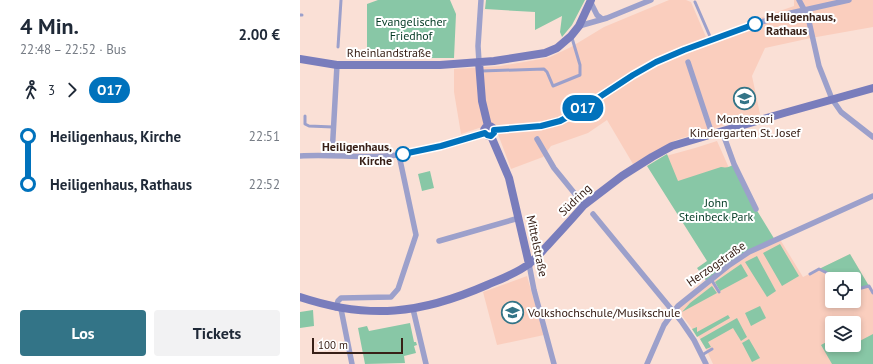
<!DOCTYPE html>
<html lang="de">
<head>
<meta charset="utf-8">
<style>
  :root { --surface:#fff; --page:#f2f2f3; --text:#1f2937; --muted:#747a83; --accent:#337487 }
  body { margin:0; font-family:"PT Sans",sans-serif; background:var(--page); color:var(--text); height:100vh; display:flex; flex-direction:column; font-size:15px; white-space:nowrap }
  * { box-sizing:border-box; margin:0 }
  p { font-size:13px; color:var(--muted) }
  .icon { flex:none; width:22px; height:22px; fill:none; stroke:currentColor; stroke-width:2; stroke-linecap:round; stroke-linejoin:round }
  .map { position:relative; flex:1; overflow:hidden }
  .panel { display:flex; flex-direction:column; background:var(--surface); width:300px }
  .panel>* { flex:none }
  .badge { padding:0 8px; border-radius:13px; font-size:14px; line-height:26px }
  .controls { position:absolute; left:525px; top:272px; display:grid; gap:8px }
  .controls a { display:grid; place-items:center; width:36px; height:36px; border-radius:4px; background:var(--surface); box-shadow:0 2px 6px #0003; font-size:20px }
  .scale { position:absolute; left:12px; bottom:10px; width:91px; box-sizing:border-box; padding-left:4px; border:2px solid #382017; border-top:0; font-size:11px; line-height:14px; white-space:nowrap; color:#382017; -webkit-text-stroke:3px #fff; paint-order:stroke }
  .map>.badge { position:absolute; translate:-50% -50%; box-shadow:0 0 0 2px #fff }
  .legs { display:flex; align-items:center; gap:6px; height:44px; padding:0 20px; font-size:13px }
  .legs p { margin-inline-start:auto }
  .headline { display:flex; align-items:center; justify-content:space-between; height:68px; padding:0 20px }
  h1 { font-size:22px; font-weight:700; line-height:30px }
  .button { display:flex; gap:8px; margin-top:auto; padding:8px 20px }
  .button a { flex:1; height:46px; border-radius:4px; background:var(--accent); color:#fff; font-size:16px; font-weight:700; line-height:46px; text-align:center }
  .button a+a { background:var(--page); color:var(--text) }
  ul { padding:0 20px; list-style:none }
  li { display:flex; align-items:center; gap:14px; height:48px; font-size:15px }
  li i { display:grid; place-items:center; width:6px; height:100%; margin:0 5px; background:currentColor }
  li i::after { content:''; width:10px; height:10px; margin:-5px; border:3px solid; border-radius:50%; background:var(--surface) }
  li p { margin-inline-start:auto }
  li:first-child i { background:linear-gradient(#0000 50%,currentColor 0) }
  li:last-child i { background:linear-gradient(currentColor 50%,#0000 0) }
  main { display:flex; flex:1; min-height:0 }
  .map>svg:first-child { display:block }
</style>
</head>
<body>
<main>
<section class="panel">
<div class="headline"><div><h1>4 Min.</h1><p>22:48 – 22:52 · Bus</p></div><b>2.00 €</b></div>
<div class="legs"><svg class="icon" aria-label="walk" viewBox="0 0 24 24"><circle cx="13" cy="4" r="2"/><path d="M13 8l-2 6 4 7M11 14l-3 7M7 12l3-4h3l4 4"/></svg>3<svg class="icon" aria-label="forward" viewBox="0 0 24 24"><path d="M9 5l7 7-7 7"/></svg><b class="badge" style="background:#0072bc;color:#fff">O17</b></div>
<ul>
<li><i style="color:#0072bc"></i><b>Heiligenhaus, Kirche</b><p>22:51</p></li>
<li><i style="color:#0072bc"></i><b>Heiligenhaus, Rathaus</b><p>22:52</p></li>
</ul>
<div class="button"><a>Los</a><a>Tickets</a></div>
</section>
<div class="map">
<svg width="573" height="364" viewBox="0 0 573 364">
  <rect width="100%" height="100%" fill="#fae0d6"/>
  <path fill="#facebe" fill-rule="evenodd" d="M369,0H386L391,2L406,37L494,6V0H573V27L511,38L465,48L452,76L460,114L376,140L333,164L307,120L288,133L251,146L243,157L211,169L195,126L179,128L161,134L154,92V69L200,66L241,59L250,57L271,47L304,27Z
    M417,141L429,168L376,183L366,156L395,148Z
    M475,240L481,241L503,277L550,254L573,293V364H413L406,349L400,339L383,317L378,306L428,266ZM532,279H554V301H532ZM532,323H554V345H532Z
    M227,276L244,335L197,345L183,292Z"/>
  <path fill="#88c7a6" d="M78,0H150L156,14L154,58H67V4Z
    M186,0H285L272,25L262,37L260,32L262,16L235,30V12L185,9Z
    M367,154L378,181L421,167C427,168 430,167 434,164L456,209L475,240L449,252L407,282L397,268L407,261L347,166Z
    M130,171L134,188L122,191L118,174Z
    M480,244L499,276L482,286L463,253Z
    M550,254L569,286L554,290V279H535L519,269Z
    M457,256L476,291L467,297L445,262Z
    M441,264L448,276L420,291L415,282Z
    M412,286L417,293L382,312L390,303Z
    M460,306L466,318L451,326L445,313Z
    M13,310L14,326L0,328V312Z
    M428,315L430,318L397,337L392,329L397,327V332Z
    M437,318L447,337L441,341L433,328L408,342L411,347L406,349L400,339Z
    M110,323L114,342H116L117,345L114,346L116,353L104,356L105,363L65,364L58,328L67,326L69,331Z
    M573,334V364H532L521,345L532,339V345H539L542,350L554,345V344Z
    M449,339L460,358L452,362L442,343Z"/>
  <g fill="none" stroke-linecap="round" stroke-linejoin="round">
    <path stroke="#9ca0cb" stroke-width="3" d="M395,2L412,41
      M0,15H2
      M38,47L41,0
      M181,71L244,69L247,72L253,86L280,75V65L272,38
      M5,116V124L9,126L33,127
      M510,274L519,269L529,274L535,279
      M411,279L419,292
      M554,290L569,286L573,293
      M402,355L412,349"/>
    <path stroke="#9ca0cb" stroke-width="5.5" d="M499,0L508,17L519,66L532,99L541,112L573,137
      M290,1L297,15L302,19
      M279,26L307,18L351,0
      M179,62L178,46L181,0
      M388,62L412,134
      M194,130L241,126L260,121L275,113L343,69L371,55L455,24L491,13L549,0
      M422,131L434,164L456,209
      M237,139L254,168L284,205
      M32,155L37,65
      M0,156C29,154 58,158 86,156C120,154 152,142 185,133
      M293,214L381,321L394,340L406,364
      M139,241L219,218
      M229,264L234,290L254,364
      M36,308L38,301L41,298L91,297L98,289L116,235L99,155
      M41,309L52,364
      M113,309L126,364
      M347,364L364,325L378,306L428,266L449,252L573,196"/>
    <path stroke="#797dbc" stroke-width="8" d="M0,59L37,65H140L194,61L245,53L257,48L271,36L279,26L291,0
      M179,62L182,101L188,126
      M184 131a5 5 0 1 1 10 0a5 5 0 1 1-10 0Z
      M191,136L209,178L229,264
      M0,297C69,320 121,314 187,285C201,279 218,273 230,263C237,258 242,251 247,246C260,232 272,219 284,205L322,176L352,157L372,146L484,113L573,88"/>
  </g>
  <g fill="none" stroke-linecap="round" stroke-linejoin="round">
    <defs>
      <path id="line-1" d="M103,154L141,146L185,133L187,135L191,136L194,133V130L241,126L260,121L275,113L333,75L356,62L384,50L455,24"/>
    </defs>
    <use href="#line-1" stroke="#fff" stroke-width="9"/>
    <use href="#line-1" stroke="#0072bc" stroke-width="6"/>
  </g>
  <defs>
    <symbol id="school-ring" viewBox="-11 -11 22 22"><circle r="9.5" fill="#fff" stroke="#337487" stroke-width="1.5"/><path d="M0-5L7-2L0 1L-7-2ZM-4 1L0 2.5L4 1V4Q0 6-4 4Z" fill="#337487"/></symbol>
    <symbol id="university-ring" viewBox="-11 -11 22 22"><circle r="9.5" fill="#fff" stroke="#337487" stroke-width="1.5"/><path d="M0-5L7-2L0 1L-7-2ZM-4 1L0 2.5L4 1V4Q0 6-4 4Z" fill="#337487"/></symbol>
  </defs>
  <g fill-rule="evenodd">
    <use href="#school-ring" x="432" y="86" width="25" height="25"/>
    <use href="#university-ring" x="200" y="300" width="25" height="25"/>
  </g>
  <g fill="#fff" stroke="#0072bc" stroke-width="2">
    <circle cx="455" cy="24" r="7"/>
    <circle cx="103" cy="154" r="7"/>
  </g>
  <g text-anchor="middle" stroke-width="4" stroke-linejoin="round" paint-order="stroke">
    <g font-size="12" font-weight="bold" fill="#382017" stroke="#fff" text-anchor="start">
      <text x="466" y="21">Heiligenhaus,<tspan x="466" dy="14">Rathaus</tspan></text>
      <text x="92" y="151" text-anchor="end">Heiligenhaus,<tspan x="92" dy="14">Kirche</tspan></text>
    </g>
    <g font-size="12" fill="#033a24" stroke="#fff">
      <text x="111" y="26">Evangelischer<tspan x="111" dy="14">Friedhof</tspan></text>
      <text x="416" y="207">John<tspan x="416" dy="14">Steinbeck Park</tspan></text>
    </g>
    <g font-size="12" fill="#382017" stroke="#fff">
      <text x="89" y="57">Rheinlandstraße</text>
      <text transform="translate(275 200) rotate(-44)" y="4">Südring</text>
      <text transform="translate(237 246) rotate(78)" y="4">Mittelstraße</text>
      <text transform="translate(416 264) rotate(-35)" y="4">Herzogstraße</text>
    </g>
    <g font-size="12" fill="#382017" stroke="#fff">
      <text x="445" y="123">Montessori<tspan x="445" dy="14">Kindergarten St. Josef</tspan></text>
      <text x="228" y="317" text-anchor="start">Volkshochschule/Musikschule</text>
    </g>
  </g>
</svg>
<div class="controls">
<a><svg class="icon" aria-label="locate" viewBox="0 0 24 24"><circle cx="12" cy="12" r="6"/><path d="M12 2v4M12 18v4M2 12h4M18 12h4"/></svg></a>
<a><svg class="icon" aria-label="layers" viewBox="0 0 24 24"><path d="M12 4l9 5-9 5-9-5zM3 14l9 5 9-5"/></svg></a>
</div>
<div class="scale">100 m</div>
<b class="badge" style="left:283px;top:108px;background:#0072bc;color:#fff">O17</b>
</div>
</main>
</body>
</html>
